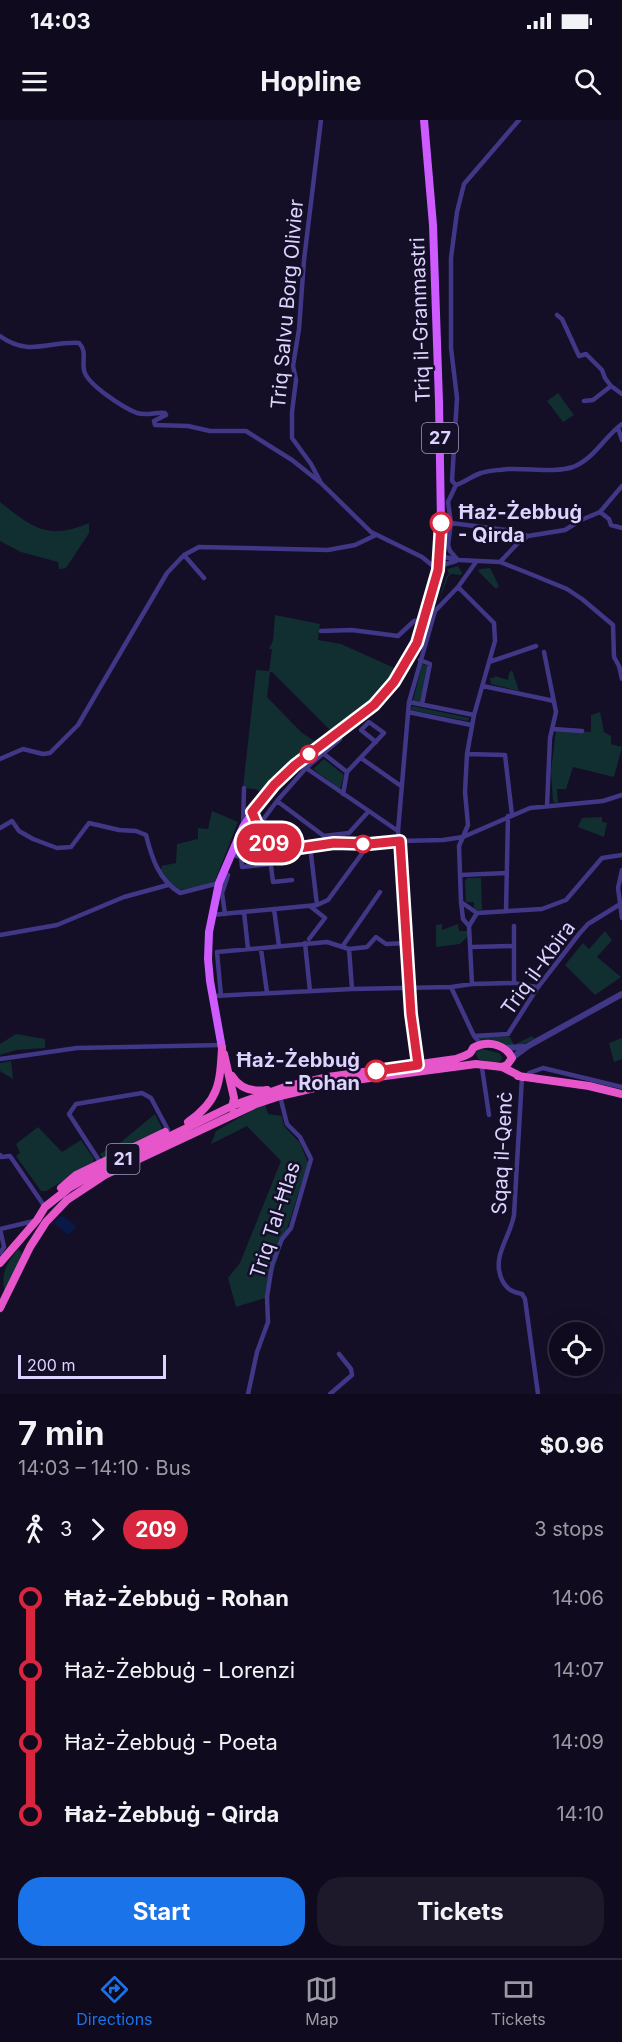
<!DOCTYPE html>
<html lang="en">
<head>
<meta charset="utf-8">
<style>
  :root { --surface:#0f0a1d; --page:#1d182a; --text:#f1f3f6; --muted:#9b9aa4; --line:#2f2b3b; --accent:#1a73e8 }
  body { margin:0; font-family:Inter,sans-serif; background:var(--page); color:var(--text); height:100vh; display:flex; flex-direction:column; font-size:22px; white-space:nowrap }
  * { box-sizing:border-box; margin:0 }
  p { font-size:20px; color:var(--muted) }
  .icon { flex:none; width:33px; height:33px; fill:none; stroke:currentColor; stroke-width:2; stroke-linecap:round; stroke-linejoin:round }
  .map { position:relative; height:1274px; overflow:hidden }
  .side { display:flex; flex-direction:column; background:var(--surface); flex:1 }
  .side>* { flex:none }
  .badge { padding:0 12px; border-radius:20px; font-size:21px; line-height:39px }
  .buttons { position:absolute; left:549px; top:1202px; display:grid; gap:12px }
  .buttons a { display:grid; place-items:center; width:54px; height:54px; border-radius:50%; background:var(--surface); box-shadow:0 6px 24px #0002,0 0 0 2px var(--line); font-size:30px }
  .scale { position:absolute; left:18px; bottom:15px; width:148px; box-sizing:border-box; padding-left:6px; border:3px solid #dcd4ff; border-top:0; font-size:16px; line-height:21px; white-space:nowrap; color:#dcd4ff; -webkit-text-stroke:4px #140e27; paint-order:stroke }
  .map>.badge { position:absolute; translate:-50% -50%; box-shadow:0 0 0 3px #fff }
  .legs { display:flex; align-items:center; gap:9px; height:66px; padding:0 18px; font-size:20px }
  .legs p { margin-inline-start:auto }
  .summary { display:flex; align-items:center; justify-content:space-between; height:102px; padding:0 18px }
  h1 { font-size:33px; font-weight:700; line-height:45px }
  .button { display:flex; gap:12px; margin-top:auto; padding:12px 18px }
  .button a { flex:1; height:69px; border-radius:24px; background:var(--accent); color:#fff; font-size:24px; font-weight:700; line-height:69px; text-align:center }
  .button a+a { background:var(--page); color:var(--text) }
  ul { padding:0 18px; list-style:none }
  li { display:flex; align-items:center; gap:21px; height:72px; font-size:22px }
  li i { display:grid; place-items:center; width:9px; height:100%; margin:0 8px; background:currentColor }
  li i::after { content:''; width:15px; height:15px; margin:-8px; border:4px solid; border-radius:50%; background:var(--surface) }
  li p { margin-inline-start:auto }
  li:first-child i { background:linear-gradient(#0000 50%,currentColor 0) }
  li:last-child i { background:linear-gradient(currentColor 50%,#0000 0) }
  .status { display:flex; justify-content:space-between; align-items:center; height:42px; padding:0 30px; background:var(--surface); direction:ltr }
  .status svg { height:16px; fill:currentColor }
  header { display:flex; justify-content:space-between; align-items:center; height:78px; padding:0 18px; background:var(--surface); font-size:27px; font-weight:700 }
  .tab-bar { display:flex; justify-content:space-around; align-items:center; height:84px; border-top:2px solid var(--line); background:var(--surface); font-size:16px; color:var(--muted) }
  .tab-bar a { display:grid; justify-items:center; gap:3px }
  .tab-bar .active { color:var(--accent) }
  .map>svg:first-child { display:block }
</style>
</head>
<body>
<div class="status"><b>14:03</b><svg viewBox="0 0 49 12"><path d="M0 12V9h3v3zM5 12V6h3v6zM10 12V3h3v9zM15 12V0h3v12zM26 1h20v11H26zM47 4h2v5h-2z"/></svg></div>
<header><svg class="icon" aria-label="menu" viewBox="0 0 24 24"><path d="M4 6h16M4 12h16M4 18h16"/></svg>Hopline<svg class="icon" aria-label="search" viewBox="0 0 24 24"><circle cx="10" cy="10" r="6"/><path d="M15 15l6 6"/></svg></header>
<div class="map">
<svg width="622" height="1274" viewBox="0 0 622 1274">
  <rect width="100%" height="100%" fill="#140e27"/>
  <path fill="#112f31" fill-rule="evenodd" d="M558,273L574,295L563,302L547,281Z
    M0,382C32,407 47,421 89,403V413L66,448L59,449L58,442L21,432L0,421Z
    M458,446L462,453L461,455L451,454L448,457L439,481L446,457L449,454L447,449Z
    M490,448L499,466L496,469L478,451L480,449Z
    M275,495L320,504L318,520L341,524L399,550C362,601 301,625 261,673L256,669L243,668L256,550L269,551L272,529H269L273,520ZM270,552H272L330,610L314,621L301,612L267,577Z
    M422,544L429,546L420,582L413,581Z
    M512,550L519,571L491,564L490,558H494L495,556L508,560L509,553Z
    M412,586L469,598L468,601L411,590Z
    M600,592L604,612L611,616V624L622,627L614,657L573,647L566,669H557L558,683L553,682L551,651L556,610L591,612V595Z
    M324,639L344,655L340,669L313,649Z
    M212,691L238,702L215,761L204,766L179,770L169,763L159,750L162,748L161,746L176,743L177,724L198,719V708L208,709Z
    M602,697V702L607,703L604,717L578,707L582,698Z
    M467,758H481L482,790H477L474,788V782H466L465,761Z
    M442,804V810L458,804L459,811H468V816L460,824L436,827V805Z
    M605,811L612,820L597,837L621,857L595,875L565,845L583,823L589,829Z
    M16,914L45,919V928L16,930L0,935V924Z
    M492,916L510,917L514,925L532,916L534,919L515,928L480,919V917Z
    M622,918V939L614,942L609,923Z
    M482,929L499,933L502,937L501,941L495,943L478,939L476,934L477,931Z
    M11,941L13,959L0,951V943Z
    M265,984L268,994L282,996L284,1006L300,1023L308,1043L265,1178L236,1187L228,1158L240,1143L281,1041L247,1006L211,1024L216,1011L256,988Z
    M155,994L162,1008L160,1011L105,1038L102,1037L100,1034L121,1022Z
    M38,1007L62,1032L81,1020L94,1039L93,1043L46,1071H41L16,1036L20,1033L16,1024Z
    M18,1129L22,1133L5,1173C0,1155 6,1144 18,1129Z"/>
  <path fill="#081946" d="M62,1095L77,1106L68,1115L54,1103Z"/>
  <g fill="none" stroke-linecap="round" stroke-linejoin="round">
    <path stroke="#081946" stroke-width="1.5" d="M617,266L622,259"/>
    <path stroke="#403787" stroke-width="4" d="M514,863L538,867"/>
    <path stroke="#403787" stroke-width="4.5" d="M557,195L562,199L579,236L586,234L602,250L605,258L611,266L622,274
      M0,216C29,237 48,221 79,223C87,231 82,240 84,250C86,264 124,288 137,293C146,296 156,292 165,293L166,295L154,301L155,305L188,306L210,311H246L292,340L321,363L371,412L422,437L438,450
      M584,281L593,280L611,266
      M618,308L622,320
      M320,361L311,344L292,318V292L296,260L293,246L299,209L304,140L321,0
      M456,365L452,361L457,278L451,228V138L457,92L464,64L519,0
      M456,365C465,362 472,356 481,353C489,350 500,350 509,349C529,348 555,353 573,347C594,339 605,316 622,304
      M456,365L448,382L451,403L448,425L450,431L457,439
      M600,392L609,399L611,405L622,408
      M451,403L514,411L528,416
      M184,435L204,458
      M440,436L459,440L500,442L528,453L567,469L582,479L613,505L614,537L619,546L622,559
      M500,442L518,423L528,416L565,410L581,400L600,392L622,366
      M439,446L456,441
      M458,467L494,503L495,521L474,595L467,634L465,672L468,705L459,726L461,782L477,793L469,806L472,864
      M321,511L352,510L398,516L414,501L424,500
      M544,532L556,592L550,618L547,686
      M420,540L430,544L422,584
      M489,542L536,526
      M483,566L554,581
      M409,582L474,595
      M408,592L471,605
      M553,609L582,611
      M324,634L347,652
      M467,634L505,635L512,695
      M361,638L401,666
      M0,639L23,629L43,634L50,633L78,605L167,453L184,435L199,427L328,430L355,425L376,415
      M306,648L398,711
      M244,668L243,707L252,708L255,712L259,711
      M343,674L347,652L384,613L369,602L361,610L376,622
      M277,681L324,716L349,713L368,692
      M252,692L257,704
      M259,705L277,681L306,648L340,619
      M0,708L12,701L19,711L33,719L57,728L71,727L89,703L119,710L136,711L146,715C152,739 159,760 180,773L219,763
      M259,711L276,728L286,730L334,723L369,724L400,721L443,720L463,717L530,688L603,681L622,675
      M268,722L273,762L292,760
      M310,726L317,785
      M230,734L241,737L242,747L270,744
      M622,750L618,768L622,798
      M460,755L507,753
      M461,782L463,799L469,806
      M274,789L279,826
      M506,791L508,696
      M244,792L248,829
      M477,793L542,789L566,780L602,738L622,735
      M225,794L222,773L228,755
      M211,795L317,785L328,780L369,724
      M0,815L57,805L124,777L168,765
      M309,819L325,798L310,786
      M305,823L310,871
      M342,827L380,772
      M471,827L514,826
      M261,829L267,873
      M349,829L352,869
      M451,867L474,916L482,925
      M214,876L352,869L451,867L472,864L514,863V806
      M221,876L217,832L327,822L349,829L367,827L376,817L386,824L407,823
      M474,916L508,914L538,867L579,814L588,804L622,783
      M0,939L77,928L222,925
      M417,944L410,894L398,711L409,582L435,491L458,467L476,442
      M482,948L489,995
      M529,953L543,948L622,967
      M522,957L514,1095C510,1119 490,1137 503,1162C508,1170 513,1172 522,1174L525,1179L538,1274
      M0,1035L1,1037L10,1036L45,1087
      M100,1042L69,994L76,984L142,973L151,978L168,1010
      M0,1109L34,1101
      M0,1133L4,1127L0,1109
      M248,1274L257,1232L268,1202L267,1177L272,1145L282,1119L291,1108L311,1039L300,1017L287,1004L280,976
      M330,1274L352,1255L351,1249L339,1234"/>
    <path stroke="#403787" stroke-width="6" d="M505,928L524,927
      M512,938L528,926L622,874"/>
    <path stroke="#ce5bff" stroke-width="8" d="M222,928L210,861L208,839L209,812L219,763L243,707L263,678L285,654L374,585L394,563L417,523L438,450L441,403L439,282L433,105L424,0"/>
    <path stroke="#e655ca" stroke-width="8" d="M224,934L234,978L232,988
      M232,956C240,969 253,972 267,970
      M518,956L589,966L622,974
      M188,1002C219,981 220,963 222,928
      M61,1068L76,1055L165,1012
      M0,1143L37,1100L45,1087L69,1068L102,1049L234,985L285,967L328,957L456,939C460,937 466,936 470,933C475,927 470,929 477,926C490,921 506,925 512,938L507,945L502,947
      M0,1188L30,1127L46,1102L67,1080L105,1055L256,984L280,976L340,962L476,944L502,947L522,957"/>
  </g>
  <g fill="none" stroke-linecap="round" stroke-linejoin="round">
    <defs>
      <path id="line-1" d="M376,951L418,945L411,894L400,721L369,724L334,723L286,730L276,728L259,711L260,706L257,704L252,692L274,665L295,645L374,585L394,562L417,523L438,450L441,403"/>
    </defs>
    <use href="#line-1" stroke="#fff" stroke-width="14"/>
    <use href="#line-1" stroke="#d7263d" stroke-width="9"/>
  </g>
  <g fill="#fff" stroke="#d7263d" stroke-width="3">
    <circle cx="441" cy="403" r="10"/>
    <circle cx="309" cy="634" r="8"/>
    <circle cx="363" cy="724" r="8"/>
    <circle cx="376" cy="951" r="10"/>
  </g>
  <g text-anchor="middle" stroke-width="5" stroke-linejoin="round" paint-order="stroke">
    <g fill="#140e27" stroke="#a099be" stroke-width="1.5">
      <rect x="422" y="303" width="36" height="30" rx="4.5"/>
      <rect x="106.5" y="1024" width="33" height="30" rx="4.5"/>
    </g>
    <g font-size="18" font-weight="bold" fill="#dcd4ff">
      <text x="440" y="324">27</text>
      <text x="123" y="1045">21</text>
    </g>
    <g font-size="20" fill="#dcd4ff" stroke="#140e27">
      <text transform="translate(287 184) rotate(-85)" y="7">Triq Salvu Borg Olivier</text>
      <text transform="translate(420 200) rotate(-92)" y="7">Triq il-Granmastri</text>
      <text transform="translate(538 848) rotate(-54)" y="7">Triq il-Kbira</text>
      <text transform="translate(502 1033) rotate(-87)" y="7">Sqaq il-Qenċ</text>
      <text transform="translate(275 1100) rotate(-72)" y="7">Triq Tal-Ħlas</text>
    </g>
    <g font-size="20" font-weight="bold" fill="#dcd4ff" stroke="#140e27" text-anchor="start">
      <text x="458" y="399">Ħaż-Żebbuġ<tspan x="458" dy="23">- Qirda</tspan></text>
      <text x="360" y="947" text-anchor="end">Ħaż-Żebbuġ<tspan x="360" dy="23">- Rohan</tspan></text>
    </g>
  </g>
</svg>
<div class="buttons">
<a><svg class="icon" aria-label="locate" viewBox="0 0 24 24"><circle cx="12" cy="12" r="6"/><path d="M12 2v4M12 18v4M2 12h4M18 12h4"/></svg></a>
</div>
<div class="scale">200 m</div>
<b class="badge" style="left:269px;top:723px;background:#d7263d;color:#fff">209</b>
</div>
<section class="side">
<div class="summary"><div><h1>7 min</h1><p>14:03 – 14:10 · Bus</p></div><b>$0.96</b></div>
<div class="legs"><svg class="icon" aria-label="walk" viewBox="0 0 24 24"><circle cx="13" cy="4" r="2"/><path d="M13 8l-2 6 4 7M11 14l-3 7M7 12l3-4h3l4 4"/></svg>3<svg class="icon" aria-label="forward" viewBox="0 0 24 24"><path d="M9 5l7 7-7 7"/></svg><b class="badge" style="background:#d7263d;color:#fff">209</b><p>3 stops</p></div>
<ul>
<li><i style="color:#d7263d"></i><b>Ħaż-Żebbuġ - Rohan</b><p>14:06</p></li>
<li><i style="color:#d7263d"></i><span>Ħaż-Żebbuġ - Lorenzi</span><p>14:07</p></li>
<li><i style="color:#d7263d"></i><span>Ħaż-Żebbuġ - Poeta</span><p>14:09</p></li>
<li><i style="color:#d7263d"></i><b>Ħaż-Żebbuġ - Qirda</b><p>14:10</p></li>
</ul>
<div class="button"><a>Start</a><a>Tickets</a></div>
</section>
<nav class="tab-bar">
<a class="active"><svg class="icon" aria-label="directions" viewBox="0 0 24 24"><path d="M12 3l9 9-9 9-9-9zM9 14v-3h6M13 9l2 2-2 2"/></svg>Directions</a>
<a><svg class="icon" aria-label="map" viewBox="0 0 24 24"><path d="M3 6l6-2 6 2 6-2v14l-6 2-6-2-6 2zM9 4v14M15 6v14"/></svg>Map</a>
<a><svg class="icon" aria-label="tickets" viewBox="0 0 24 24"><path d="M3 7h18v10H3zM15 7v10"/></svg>Tickets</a>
</nav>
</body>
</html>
